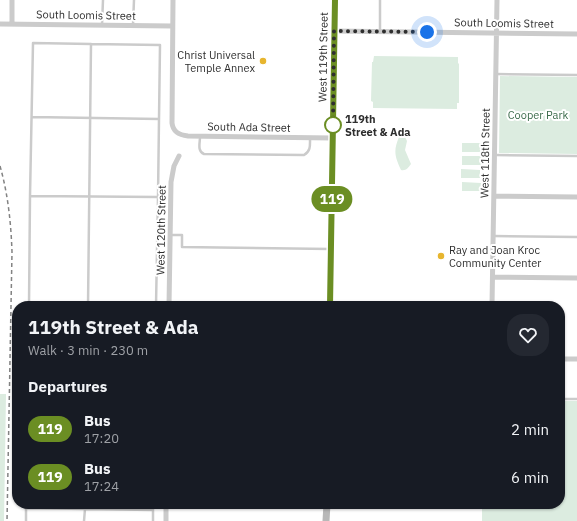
<!DOCTYPE html>
<html lang="en">
<head>
<meta charset="utf-8">
<style>
  :root { --surface:#171b24; --page:#242831; --text:#f1f3f6; --muted:#9ea1a6 }
  body { margin:0; font-family:"IBM Plex Sans",sans-serif; background:var(--page); color:var(--text); height:100vh; display:flex; flex-direction:column; font-size:15px; white-space:nowrap }
  * { box-sizing:border-box; margin:0 }
  p { font-size:13px; color:var(--muted) }
  .icon { flex:none; width:22px; height:22px; fill:none; stroke:currentColor; stroke-width:2; stroke-linecap:round; stroke-linejoin:round }
  .map { position:relative; flex:1; overflow:hidden }
  .drawer { position:absolute; left:12px; top:301px; width:553px; height:208px; display:flex; flex-direction:column; background:var(--surface); border-radius:16px; box-shadow:0 1px 3px #0004 }
  .drawer>* { flex:none }
  .badge { padding:0 8px; border-radius:13px; font-size:14px; line-height:26px }
  .you { position:absolute; width:20px; height:20px; margin:-10px; border:3px solid #fff; border-radius:50%; background:#1a73e8; box-shadow:0 0 0 6px #1a73e833 }
  .map>.badge { position:absolute; translate:-50% -50%; box-shadow:0 0 0 2px #fff }
  h2 { padding:0 16px; font-size:15px; line-height:36px }
  .round { display:grid; place-items:center; flex:none; width:42px; height:42px; border-radius:16px; background:var(--page) }
  .head { display:flex; align-items:center; justify-content:space-between; height:68px; padding:0 16px }
  h1 { font-size:19px; font-weight:800; line-height:30px }
  ul { padding:0; list-style:none }
  li { display:flex; align-items:center; gap:12px; height:48px; padding:0 16px }
  li div { flex:1 }
  li b { display:block; font-size:15px }
  li em { font-style:normal }
  li .badge { min-width:44px; font-weight:700; text-align:center }
  .map>svg:first-child { display:block }
</style>
</head>
<body>
<div class="map">
<svg width="577" height="521" viewBox="0 0 577 521">
  <rect width="100%" height="100%" fill="#fff"/>
  <path fill="#dcece0" d="M374,56L458,57V63L459,64V103H457V109L373,108V102L371,101L372,62H373Z
    M500,76L577,77V154L499,153Z
    M399,137H405L407,141L405,150L411,164C408,168 406,171 401,170C395,157 393,151 399,137Z
    M462,143H481V152H462Z
    M462,156H481V165H462Z
    M461,169L480,170V178H461Z
    M462,182L481,183L480,191H462Z
    M0,394H6L4,521H0Z
    M560,401H577V521H482V504H560Z"/>
  <g fill="none" stroke-linecap="round" stroke-linejoin="round">
    <path stroke="#cbcbcb" stroke-width="2.5" d="M102,25L103,0
      M133,25L134,0
      M380,31V0
      M91,44L33,43L30,196L158,197L159,119
      M496,74L577,75
      M32,117L159,119L160,45L91,44C90,131 89,219 88,306
      M200,137C200,143 197,151 204,154L304,155C311,151 310,145 310,138
      M495,155L577,156
      M171,235H182V247L330,249
      M494,236L577,237
      M29,306L30,196
      M156,306L158,197
      M560,399H577
      M26,504V508L85,509L84,521
      M85,504V509L153,510
      M26,521V508
      M153,521V504"/>
    <path stroke="#cbcbcb" stroke-width="5" d="M173,0L172,123C173,132 179,135 188,136L333,138
      M0,24L172,26
      M12,24V0
      M334,31L577,34
      M494,196L577,197
      M493,277L577,278
      M169,306L171,182L174,166L179,156
      M492,306L497,0
      M560,359H577
      M166,521V504"/>
    <path stroke="#b8b8b8" stroke-width="7" d="M330,306L335,0
      M326,521L327,504"/>
    <path stroke="#838383" stroke-width="1.5" stroke-dasharray="4 3" stroke-linecap="butt" d="M0,166C8,194 11,223 12,252L7,521"/>
  </g>
  <g fill="none" stroke-linecap="round" stroke-linejoin="round">
    <defs>
      <path id="line" d="M330,306L335,0"/>
    </defs>
    <use href="#line" stroke="#fff" stroke-width="9"/>
    <use href="#line" stroke="#6b8e23" stroke-width="6"/>
    <path stroke="#2e2e2e" stroke-width="4" stroke-dasharray="0 7.2" d="M333,125L334,31L427,32"/>
  </g>
  <g fill="#e7b52e" stroke="#fff" stroke-width="1.5">
    <circle cx="263" cy="61" r="4"/>
    <circle cx="441" cy="256" r="4"/>
  </g>
  <circle fill="#fff" stroke="#6b8e23" stroke-width="2" cx="333" cy="125" r="8"/>
  <g text-anchor="middle" stroke-width="4" stroke-linejoin="round" paint-order="stroke">
    <g font-size="11" fill="#2e2e2e" stroke="#fff">
      <text transform="translate(86 15) rotate(1)" y="4">South Loomis Street</text>
      <text transform="translate(504 23) rotate(1)" y="4">South Loomis Street</text>
      <text transform="translate(323 57) rotate(-89)" y="4">West 119th Street</text>
      <text transform="translate(249 127) rotate(1)" y="4">South Ada Street</text>
      <text transform="translate(485 153) rotate(-89)" y="4">West 118th Street</text>
      <text transform="translate(161 230) rotate(-89)" y="4">West 120th Street</text>
    </g>
    <g font-size="11" fill="#2e2e2e" stroke="#fff" text-anchor="end">
      <text x="255" y="59">Christ Universal<tspan x="255" dy="13">Temple Annex</tspan></text>
      <text x="449" y="254" text-anchor="start">Ray and Joan Kroc<tspan x="449" dy="13">Community Center</tspan></text>
    </g>
    <g font-size="11" fill="#3b6b4b" stroke="#fff">
      <text x="538" y="119">Cooper Park</text>
    </g>
    <g font-size="11" font-weight="bold" fill="#2e2e2e" stroke="#fff" text-anchor="start">
      <text x="345" y="123">119th<tspan x="345" dy="13">Street &amp; Ada</tspan></text>
    </g>
  </g>
</svg>
<div class="you" style="left:427px;top:32px"></div>
<b class="badge" style="left:332px;top:199px;background:#6b8e23;color:#fff">119</b>
<section class="drawer">
<div class="head"><div><h1>119th Street &amp; Ada</h1><p>Walk · 3 min · 230 m</p></div><a class="round"><svg class="icon" aria-label="heart" viewBox="0 0 24 24"><path d="M12 20l-8-8c-3-5 5-10 8-4 3-6 11-1 8 4z"/></svg></a></div>
<h2>Departures</h2>
<ul>
<li><span class="badge" style="background:#6b8e23;color:#fff">119</span><div><b>Bus</b><p>17:20</p></div><em>2 min</em></li>
<li><span class="badge" style="background:#6b8e23;color:#fff">119</span><div><b>Bus</b><p>17:24</p></div><em>6 min</em></li>
</ul>
</section>
</div>
</body>
</html>
